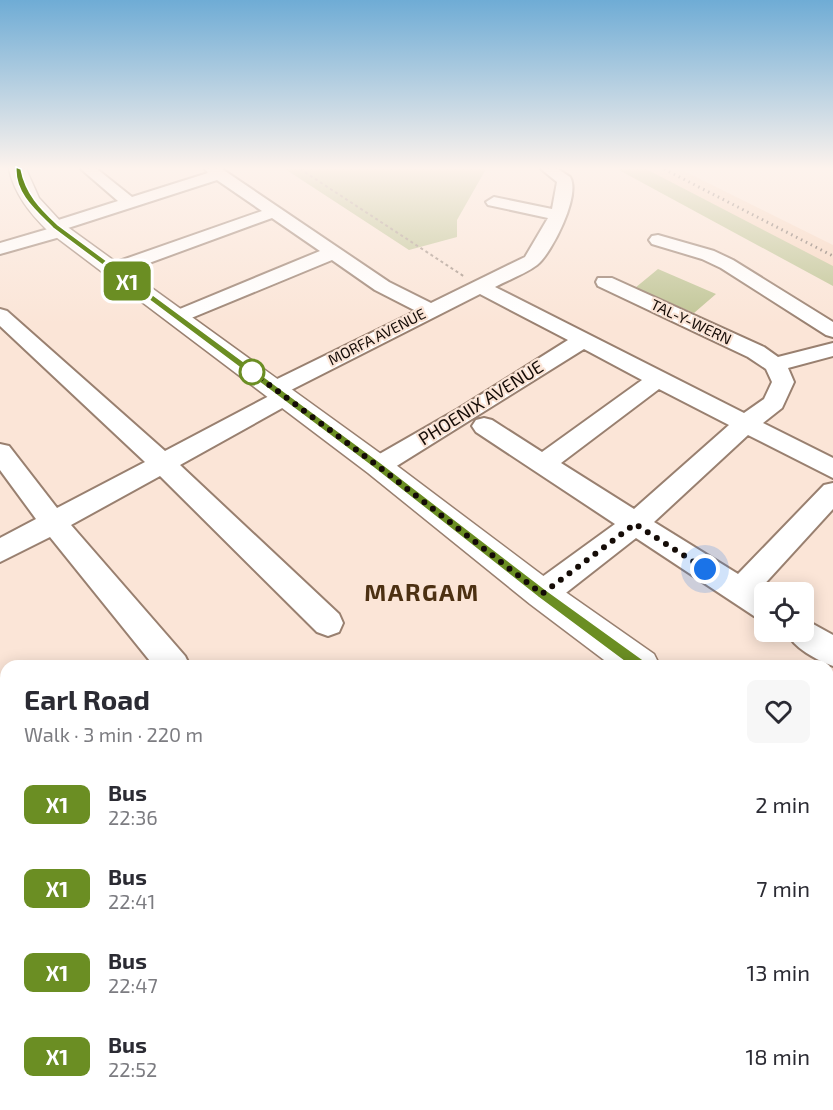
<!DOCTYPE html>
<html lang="en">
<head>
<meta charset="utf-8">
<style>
  :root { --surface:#fff; --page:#f7f7f7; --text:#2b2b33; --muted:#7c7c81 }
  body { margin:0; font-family:"Exo 2",sans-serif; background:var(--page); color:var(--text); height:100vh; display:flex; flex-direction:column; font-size:22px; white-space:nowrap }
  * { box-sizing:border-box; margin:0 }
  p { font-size:20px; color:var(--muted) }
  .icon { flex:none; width:33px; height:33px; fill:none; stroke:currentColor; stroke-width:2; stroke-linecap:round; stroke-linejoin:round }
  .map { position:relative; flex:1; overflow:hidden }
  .panel { position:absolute; left:0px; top:660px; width:834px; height:450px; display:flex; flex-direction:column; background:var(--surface); border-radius:18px 18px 0 0; box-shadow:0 3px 15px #0003 }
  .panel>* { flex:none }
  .badge { padding:0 12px; border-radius:9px; font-size:21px; line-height:39px }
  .buttons { position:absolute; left:754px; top:582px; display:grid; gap:12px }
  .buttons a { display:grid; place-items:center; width:60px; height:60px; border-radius:9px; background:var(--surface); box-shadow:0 3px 15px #0003; font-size:30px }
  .you { position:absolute; width:30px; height:30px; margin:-15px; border:4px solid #fff; border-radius:50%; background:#1a73e8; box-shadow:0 0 0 9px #1a73e833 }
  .map>.badge { position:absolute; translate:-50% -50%; box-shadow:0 0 0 3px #fff }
  .round { display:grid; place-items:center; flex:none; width:63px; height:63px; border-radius:9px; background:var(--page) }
  .overview { display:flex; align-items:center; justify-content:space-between; height:102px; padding:0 24px }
  h1 { font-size:28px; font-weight:700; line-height:45px }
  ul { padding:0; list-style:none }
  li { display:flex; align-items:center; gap:18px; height:84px; padding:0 24px }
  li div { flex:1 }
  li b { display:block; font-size:22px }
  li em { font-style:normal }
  li .badge { min-width:66px; font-weight:700; text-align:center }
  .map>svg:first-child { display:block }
</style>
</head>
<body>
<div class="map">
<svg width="833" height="1110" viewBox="0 0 833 1110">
  <rect width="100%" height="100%" fill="#fbe5d7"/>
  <path fill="#f7d6bf" d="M643,169H680L833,245V275Z"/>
  <path fill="#bfc595" d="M285,169H486L457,220V237L409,250Z
    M617,169H646L833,266V286Z
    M658,269L716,294L694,313L635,288Z"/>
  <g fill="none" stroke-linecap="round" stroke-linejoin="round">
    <defs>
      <path id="minor" d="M81,169H97L132,197L208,173L205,169H222L389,282L431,303L525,257L548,218L488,205L486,202L494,197L552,209L557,182L541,169H558L570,177C581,195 552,253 537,265C525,274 508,280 495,287L744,413L764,399L772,382L766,369L748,357L598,286L596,282L598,278H612L764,347L778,357L833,343V356L788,368L794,382L782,408L763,423L833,458V478L748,435L654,522L738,574L824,485L833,483V509L760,589L767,592L765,620L754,616L636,538L553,603L542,606L531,603L527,594L531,585L615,524L476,432L472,426L476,420L484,418L492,420L542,452L642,380L584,349L387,472L378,475L369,472L365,466L369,460L458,409L568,340L480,294L289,391L296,397L293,402L180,465L339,614L343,623L339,632L328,636L317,632L160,476L71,525L185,656L190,666H154L50,537L0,562V538L36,519L0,470V444L9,446L57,508L145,462L0,326V309L7,311L165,451L271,395L264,389L267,384L416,311L375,290L332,260L184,321H170L167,317L170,313L320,251L272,218L119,274H105L103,270L105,266L262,211L217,180L68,228L70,231L67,235L0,254V243L48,229L46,227L49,223L118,201ZM659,389L729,425L634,509L561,463Z
        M658,235L714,251L733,260L833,322V337L826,335L721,268L702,259L652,244L649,240L652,236Z
        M804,619L833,635V666C817,660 793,648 787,632H804Z
        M833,706V742L828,744V708Z
        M246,1104H294L292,1110H244Z
        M716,1104H764L766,1110H718Z"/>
      <path id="major" d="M9,169H26L39,198L62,223L388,459L554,584L654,654L660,666H612L530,604L368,473L48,231C30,213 15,195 9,169Z
        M828,786L833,788V834L828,832Z"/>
    </defs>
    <use href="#minor" stroke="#998070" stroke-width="4"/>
    <use href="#major" stroke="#998070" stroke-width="3"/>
    <path stroke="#a59489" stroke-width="2" stroke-dasharray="3 3" stroke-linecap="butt" d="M300,169L465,277"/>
    <use href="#minor" fill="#fff" fill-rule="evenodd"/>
    <use href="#major" fill="#fff" fill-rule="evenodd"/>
    <path stroke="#71635a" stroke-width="3" stroke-dasharray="1.5 4" stroke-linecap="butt" d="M664,169L833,256"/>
  </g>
  <linearGradient id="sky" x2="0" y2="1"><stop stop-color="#6facd5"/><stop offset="0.52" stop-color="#fdf3ed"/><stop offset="1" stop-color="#fdf3ed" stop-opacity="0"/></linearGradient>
  <rect width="833" height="324" fill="url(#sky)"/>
  <path fill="#6b8e23" stroke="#fff" stroke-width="1.5" d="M16,167L21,169C26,194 40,208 58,225L381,463L546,590L646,662L648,666L646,670H636L538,597L374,468L53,228C36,211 14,193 16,167Z"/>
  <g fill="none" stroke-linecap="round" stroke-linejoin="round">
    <path stroke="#150c07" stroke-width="6" stroke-dasharray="0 10.8" d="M252,372L378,466L542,594L635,524L705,569"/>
  </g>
  <circle fill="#fff" stroke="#6b8e23" stroke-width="3" cx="252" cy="372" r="12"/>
  <g text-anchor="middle" stroke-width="4.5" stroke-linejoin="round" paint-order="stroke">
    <g font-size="15" fill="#150c07" stroke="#fbe5d7">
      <text transform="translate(691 322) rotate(25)" y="5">TAL-Y-WERN</text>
      <text transform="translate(377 337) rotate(-27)" y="5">MORFA AVENUE</text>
    </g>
    <g font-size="18" fill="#150c07" stroke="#fbe5d7">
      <text transform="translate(481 403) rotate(-32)" y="6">PHOENIX AVENUE</text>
    </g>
    <g font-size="24" font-weight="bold" letter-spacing="1.5" fill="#4c3012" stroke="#fbe5d7">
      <text x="422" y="601">MARGAM</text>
    </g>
  </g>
</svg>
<div class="buttons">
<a><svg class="icon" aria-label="locate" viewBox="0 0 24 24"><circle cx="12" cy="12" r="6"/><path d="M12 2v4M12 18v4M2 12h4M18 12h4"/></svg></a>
</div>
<div class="you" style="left:705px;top:569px"></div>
<b class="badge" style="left:127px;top:281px;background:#6b8e23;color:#fff">X1</b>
<section class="panel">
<div class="overview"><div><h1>Earl Road</h1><p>Walk · 3 min · 220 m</p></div><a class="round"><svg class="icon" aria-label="heart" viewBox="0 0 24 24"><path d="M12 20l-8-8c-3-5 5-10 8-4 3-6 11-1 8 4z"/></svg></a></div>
<ul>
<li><span class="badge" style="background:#6b8e23;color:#fff">X1</span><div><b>Bus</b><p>22:36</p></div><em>2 min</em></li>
<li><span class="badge" style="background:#6b8e23;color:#fff">X1</span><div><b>Bus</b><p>22:41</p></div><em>7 min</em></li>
<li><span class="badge" style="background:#6b8e23;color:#fff">X1</span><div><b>Bus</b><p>22:47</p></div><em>13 min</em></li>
<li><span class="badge" style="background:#6b8e23;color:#fff">X1</span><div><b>Bus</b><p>22:52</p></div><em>18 min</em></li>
</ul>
</section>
</div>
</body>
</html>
